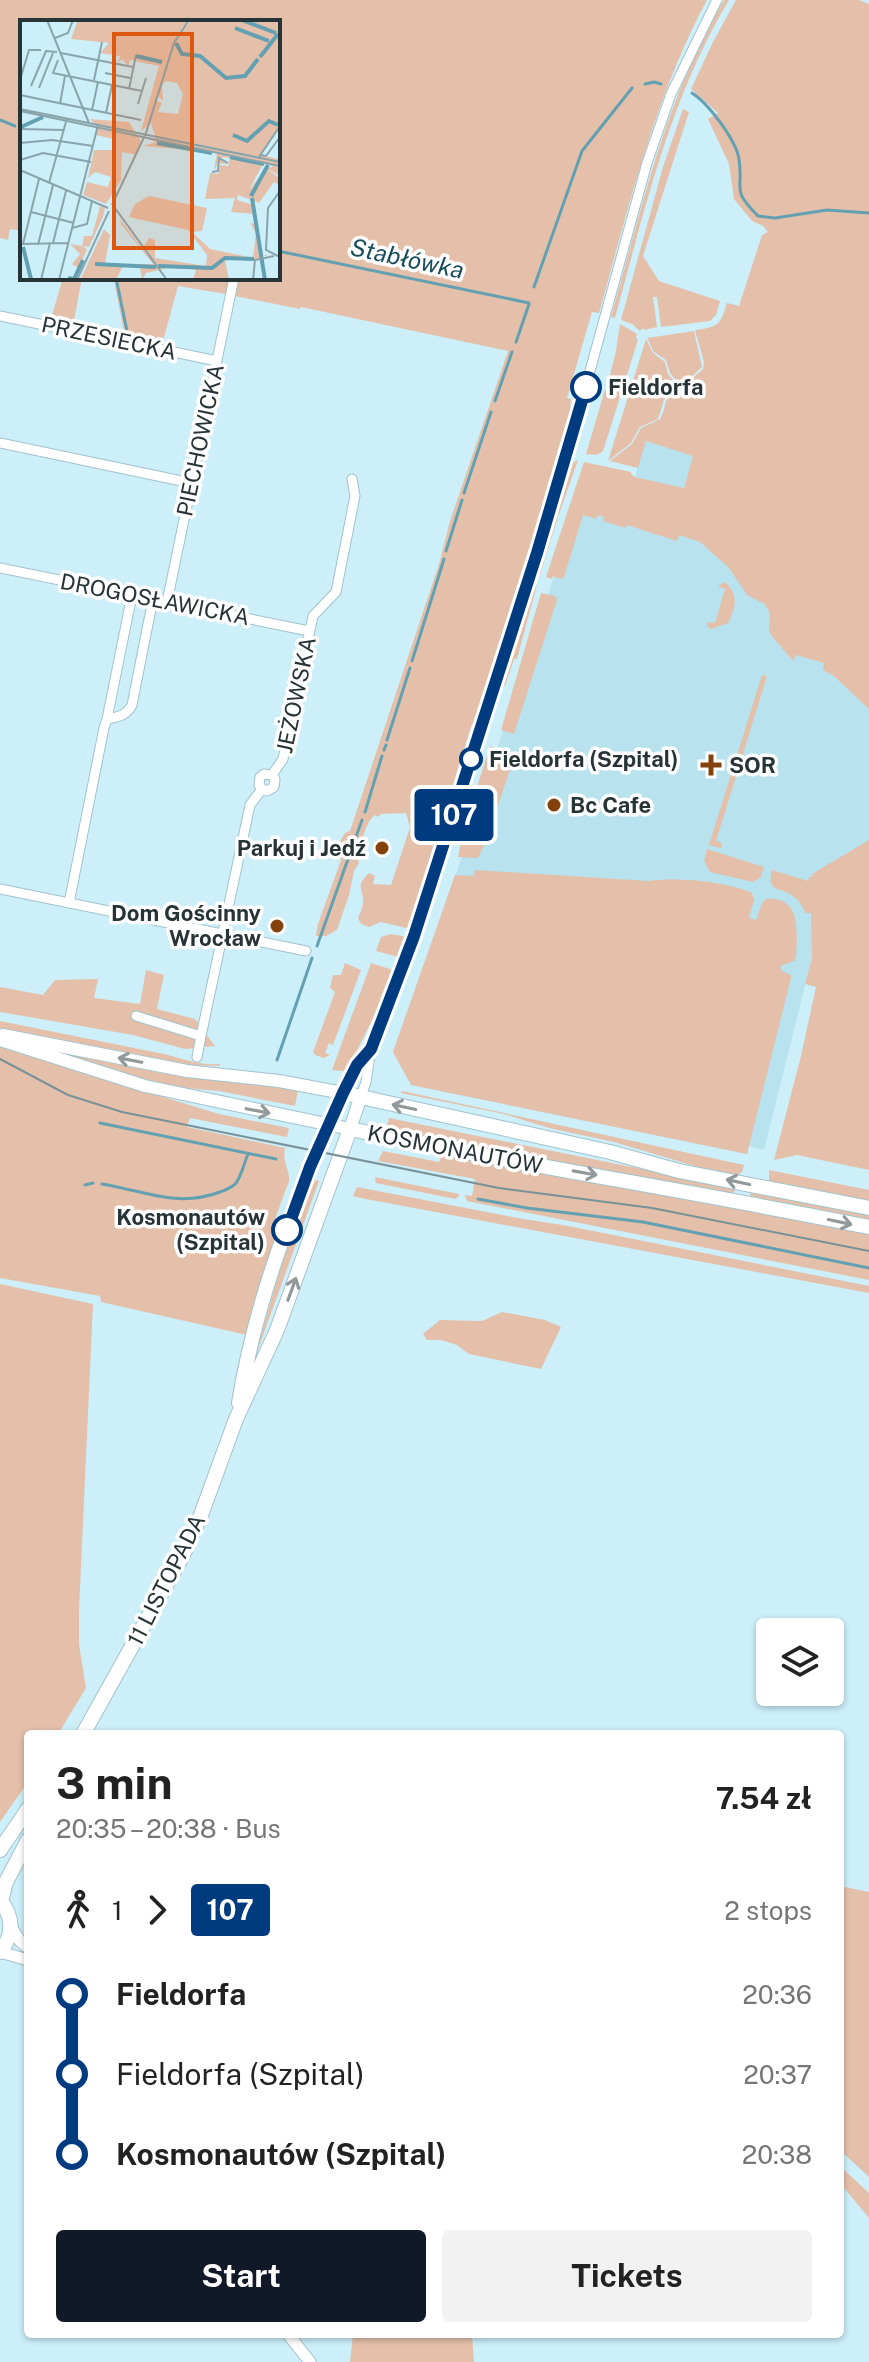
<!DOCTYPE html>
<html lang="en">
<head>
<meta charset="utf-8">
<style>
  :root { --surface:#fff; --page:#f2f2f2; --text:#222; --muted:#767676; --accent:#111827 }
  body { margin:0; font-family:"Public Sans",sans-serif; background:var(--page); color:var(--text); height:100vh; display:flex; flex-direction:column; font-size:30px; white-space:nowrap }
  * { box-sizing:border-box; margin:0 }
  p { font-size:26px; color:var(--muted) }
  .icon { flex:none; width:44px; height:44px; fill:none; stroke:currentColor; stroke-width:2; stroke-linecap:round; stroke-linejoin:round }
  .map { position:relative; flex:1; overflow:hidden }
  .details { position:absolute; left:24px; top:1730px; width:820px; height:608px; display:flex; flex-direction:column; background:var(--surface); border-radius:8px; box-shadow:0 2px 6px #0004 }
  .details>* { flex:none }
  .badge { padding:0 16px; border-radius:6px; font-size:28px; line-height:52px }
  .fabs { position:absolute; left:756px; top:1618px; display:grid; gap:16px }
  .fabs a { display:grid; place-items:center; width:88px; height:88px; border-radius:8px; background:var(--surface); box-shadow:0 2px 6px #0004; font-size:40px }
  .map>.badge { position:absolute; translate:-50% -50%; box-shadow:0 0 0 4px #fff }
  .legs { display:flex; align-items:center; gap:12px; height:88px; padding:0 32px; font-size:26px }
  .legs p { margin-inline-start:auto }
  .summary { display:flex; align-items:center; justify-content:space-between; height:136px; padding:0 32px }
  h1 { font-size:44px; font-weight:700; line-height:60px }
  .cta { display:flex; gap:16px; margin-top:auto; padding:16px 32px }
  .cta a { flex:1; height:92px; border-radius:8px; background:var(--accent); color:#fff; font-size:32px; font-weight:700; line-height:92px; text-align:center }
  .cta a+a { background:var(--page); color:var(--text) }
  ul { padding:0 32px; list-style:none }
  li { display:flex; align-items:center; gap:28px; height:80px; font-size:30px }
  li i { display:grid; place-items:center; width:12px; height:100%; margin:0 10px; background:currentColor }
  li i::after { content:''; width:20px; height:20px; margin:-10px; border:6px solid; border-radius:50%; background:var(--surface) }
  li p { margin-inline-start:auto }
  li:first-child i { background:linear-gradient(#0000 50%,currentColor 0) }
  li:last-child i { background:linear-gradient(currentColor 50%,#0000 0) }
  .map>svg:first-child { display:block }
</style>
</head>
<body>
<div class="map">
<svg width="869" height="2362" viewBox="0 0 869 2362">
  <rect width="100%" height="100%" fill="#cceffa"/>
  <path fill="#b7e2ee" d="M646,440L694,456L684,489L635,477Z
    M577,507L700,538L869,703V843L811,882L812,958L764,1150L749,1146L747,1154L411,1085L393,1052L458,868Z"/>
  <path fill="#e4c0aa" d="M0,0H707C654,99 629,206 599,313L592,312L567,398L571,399L569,423L566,425L568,426L559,461L476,725L472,724L455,778L459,779L410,929L381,922L369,927L361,924L358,918C360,913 362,909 363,904C364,888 354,887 369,873L375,876L373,884L391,885L410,827L406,813L381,814L378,817L375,815C364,823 362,845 357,858L359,863L354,871L349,895L337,930L326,936H316L318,924L341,860C334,850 339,843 345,833L350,831L439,564L450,521L508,351L301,307L300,309L235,296L239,278H278V22H22V231L10,229L8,240L0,238Z
    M724,0H729C670,98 645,209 615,318L611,317C642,209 665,98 724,0Z
    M736,0H859L869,4V709L834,676L823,670L824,663L796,655L793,661L771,635L769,629L770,614L765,604L747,595L729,568L700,542L679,535L677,541L627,525L625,528L603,521L604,517L598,515L596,519L583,515L564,577L561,579L553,576L552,579L546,577L584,462L631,472V474L635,477L684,488L693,456L646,441L638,468L610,461L632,444L641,428L660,419C670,401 659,397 685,392L686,384L703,369L704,362L695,330C719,327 720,325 727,303L739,306L762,235L768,232L763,226L752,221L734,199L729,164L708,119L718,113L691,89L713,42Z
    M683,109L689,112L643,256L659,281L720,301L716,315L710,321L661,327L657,297H653L657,327L645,330L643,328L640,331L632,324L621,320L663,167Z
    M63,278H82L73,326L50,322Z
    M108,278H229L226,294L178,286L162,345L125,337L114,280Z
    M620,324L637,334L636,338L638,340L603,451C598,456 592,455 586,454L605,390H608L610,385L608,383L616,351Z
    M694,331L702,367L685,383H678L670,373L666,360L654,352L647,338Z
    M646,339L653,353L665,362L668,374L676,384V391L664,400L658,419L640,427L631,443L608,461Z
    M578,460L559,514L557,516L558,517L540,575L537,569L539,562L569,465Z
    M725,582C739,595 736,607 728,623L711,629L708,627L707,622L715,623L725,589L719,587V585Z
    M537,585L517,659H514L505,686L500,685L530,590Z
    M541,593L555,596L557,600L514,734L501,730Z
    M762,675L767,676L716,841L722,843L721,848L709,845Z
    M490,746L515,754L487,839L478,858L458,857L464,828Z
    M869,840V1170L797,1155L774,1160L801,1056L816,987L805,984L812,958L811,913H806C802,907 800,901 794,897C781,886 766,894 772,870L808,881L809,877L813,876L812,874Z
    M707,849L764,867L761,877L753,882L710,872L704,861Z
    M475,870L648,881C676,877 725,881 752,893L754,900L749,918L756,920L762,903L766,899C802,896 797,933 796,957L794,961L780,966L782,971L791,975V978L747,1154L411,1085L393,1052L455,875L474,876Z
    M391,934L407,937L401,955L398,957L376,951L381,937Z
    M345,963L361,970L333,1045L329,1043L325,1053L330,1055L324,1058L315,1055L313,1052L335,992L330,988L333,975H341Z
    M371,963L390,969L394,975L349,1067L343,1071L332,1070Z
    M146,970L164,975L157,1009L195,1019L215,1046L185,1049L133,1035L0,1012V987L43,995L55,980L98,979L94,998L140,1004Z
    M0,1021C53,1032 106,1042 159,1053C180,1057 197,1066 220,1064V1066L191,1065L0,1028Z
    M0,1047L219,1114L289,1128L287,1137L190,1118L187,1127L285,1148C282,1165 290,1168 289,1181L271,1230L276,1233L275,1241L247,1335L101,1302L100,1296L0,1278Z
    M41,1048L161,1073L298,1090L295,1106L219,1091L173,1087L153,1082Z
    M402,1091L744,1165L742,1172L737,1176L701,1168L614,1142L549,1128L504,1114L401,1093Z
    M389,1118L731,1187L735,1191L730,1194L386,1130Z
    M383,1151L439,1162L441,1157L463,1158L610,1182L869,1234V1280L467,1201L465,1195L472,1196L475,1179L378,1161Z
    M769,1170L869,1190V1204L769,1182Z
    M375,1177L459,1194V1196L455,1199L376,1183Z
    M312,1179L319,1181L253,1363L282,1263Z
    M357,1187L523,1219L563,1225L869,1286V1293L366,1199L353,1196Z
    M753,1192L869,1215V1221L752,1198L750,1194Z
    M0,1284L93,1304L79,1610V1644L86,1688L58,1734H28V1782L0,1822Z
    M502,1312L545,1320L561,1327L541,1369L469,1354L457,1345L441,1340H427L423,1334L440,1320L482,1321Z
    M840,1886L869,1892V2177L840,2150Z
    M840,2166L869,2193V2218L840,2183Z
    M353,2334H472L474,2362H350Z"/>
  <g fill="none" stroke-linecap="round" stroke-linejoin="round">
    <path stroke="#63a0b1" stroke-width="3" d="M645,84L654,82L661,84
      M692,93C708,103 736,140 739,159C744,191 730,188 758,216L775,218L827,210L869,213
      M0,120L15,126
      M278,251L529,303
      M116,278L128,336
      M534,287L582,151L632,88
      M516,342L529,304
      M495,401L512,352
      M464,493L491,412
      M446,551L462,500
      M412,661L444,559
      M387,740L410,668
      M384,750L386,745
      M365,812L382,756
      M317,946L362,820
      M277,1060L312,958
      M100,1123L276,1159
      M102,1184C144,1191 178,1208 220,1192C225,1190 232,1188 236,1183C242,1175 244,1163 248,1154
      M85,1185L93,1183
      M478,1199L527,1208L643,1222L869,1268"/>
    <defs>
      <path id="minor" d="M0,316L217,361
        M0,443L191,483
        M0,568L309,631
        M132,595L107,719C118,717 126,716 132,705L153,599
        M167,602L234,278
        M272,775L283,759L313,616L336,592L355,496L352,479
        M0,889L306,951
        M69,903L104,728L107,719
        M136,1016L201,1036L197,1057
        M201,1036L250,805L262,789L267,791L274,787L275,779L272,775L264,774L260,777L259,785L262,789
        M343,1093L357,1065L371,1049
        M361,1096L366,1082L371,1049L400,977L440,859L562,473L647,163L671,94L717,0"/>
      <path id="tertiary" d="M11,1927L20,1941L28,1948
        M0,1952L28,1960
        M288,2334L310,2362"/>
      <path id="secondary" d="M3,1035L187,1071L279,1081L343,1093
        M0,1040L145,1086L350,1129L361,1096"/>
      <path id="primary" d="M239,1403C256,1296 298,1191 343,1093L610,1152L679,1171L869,1208
        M83,1734L183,1555L201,1515L236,1419L277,1330L350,1129C522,1165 697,1192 869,1227
        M0,1850L28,1809
        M0,1900C14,1917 14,1935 0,1952
        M1,1901L6,1882L28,1840"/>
    </defs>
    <use href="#minor" stroke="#a0c2cc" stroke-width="11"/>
    <use href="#tertiary" stroke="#a0c2cc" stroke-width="13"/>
    <use href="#secondary" stroke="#a0c2cc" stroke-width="14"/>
    <use href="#primary" stroke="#a0c2cc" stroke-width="16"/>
    <use href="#minor" stroke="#fff" stroke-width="9"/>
    <use href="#tertiary" stroke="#fff" stroke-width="11"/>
    <use href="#secondary" stroke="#fff" stroke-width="12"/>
    <use href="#primary" stroke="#fff" stroke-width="14"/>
    <path stroke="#799198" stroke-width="2" d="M0,1059L68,1095L122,1112L499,1188L652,1208L869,1251"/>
  </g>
  <defs><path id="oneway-shaft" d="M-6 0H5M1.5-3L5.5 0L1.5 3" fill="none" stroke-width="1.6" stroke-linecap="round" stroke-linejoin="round" transform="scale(2)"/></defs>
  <g stroke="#92999b">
    <use href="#oneway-shaft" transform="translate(130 1060) rotate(-169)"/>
    <use href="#oneway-shaft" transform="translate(404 1107) rotate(-168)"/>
    <use href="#oneway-shaft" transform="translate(258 1111) rotate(11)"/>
    <use href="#oneway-shaft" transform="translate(585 1173) rotate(10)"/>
    <use href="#oneway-shaft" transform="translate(738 1182) rotate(-168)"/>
    <use href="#oneway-shaft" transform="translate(840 1222) rotate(12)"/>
    <use href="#oneway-shaft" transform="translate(292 1289) rotate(-70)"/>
  </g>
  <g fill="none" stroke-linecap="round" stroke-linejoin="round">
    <defs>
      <path id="line-1" d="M287,1230L310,1167L343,1093L357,1065L371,1049L414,936L537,553L586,387"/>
    </defs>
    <use href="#line-1" stroke="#fff" stroke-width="18"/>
    <use href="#line-1" stroke="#003b80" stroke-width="12"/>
  </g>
  <g fill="#fff" stroke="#003b80" stroke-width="4">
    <circle cx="586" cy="387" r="14"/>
    <circle cx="471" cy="759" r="10"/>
    <circle cx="287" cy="1230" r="14"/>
  </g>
  <g fill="#83420b" stroke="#fff" stroke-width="3">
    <path d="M707 753h8v8h8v8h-8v8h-8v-8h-8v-8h8z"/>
    <circle cx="554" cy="805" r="8"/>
    <circle cx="382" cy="848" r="8"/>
    <circle cx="277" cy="926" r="8"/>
  </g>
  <g text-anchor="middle" stroke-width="7" stroke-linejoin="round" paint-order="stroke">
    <g font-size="22" fill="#263337" stroke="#fff">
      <text transform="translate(109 338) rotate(12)" y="8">PRZESIECKA</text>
      <text transform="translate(200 440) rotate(-78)" y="8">PIECHOWICKA</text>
      <text transform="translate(155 599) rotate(11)" y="8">DROGOSŁAWICKA</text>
      <text transform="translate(296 695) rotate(-78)" y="8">JEŻOWSKA</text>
      <text transform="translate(455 1149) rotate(11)" y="8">KOSMONAUTÓW</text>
      <text transform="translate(166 1580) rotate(-63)" y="8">11 LISTOPADA</text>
    </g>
    <g font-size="22" font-weight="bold" fill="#263337" stroke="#fff" text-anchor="start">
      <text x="608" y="395">Fieldorfa</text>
      <text x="489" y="767">Fieldorfa (Szpital)</text>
      <text x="265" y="1225" text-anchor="end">Kosmonautów<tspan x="265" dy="25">(Szpital)</tspan></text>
    </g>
    <g font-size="22" font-weight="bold" fill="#263337" stroke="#fff" text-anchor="start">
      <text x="729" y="773">SOR</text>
      <text x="570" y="813">Bc Cafe</text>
      <text x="366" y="856" text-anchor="end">Parkuj i Jedź</text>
      <text x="261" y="921" text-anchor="end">Dom Gościnny<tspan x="261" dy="25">Wrocław</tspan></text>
    </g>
    <g font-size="24" font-style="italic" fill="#184d5a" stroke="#fff">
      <text transform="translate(407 259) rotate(12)" y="8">Stabłówka</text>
    </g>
  </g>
  <g transform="translate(20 20)">
    <rect width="260" height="260" fill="#cceffa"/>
    <path d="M58,0H169L163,9L172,0H260V106L240,135L259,139L260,156L247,149L253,146L243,144L229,170L246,149L260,158V166L254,162L239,183L218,175L217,180L234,185L235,194L211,192L215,178L185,179L190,153L198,154L200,145L208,146L210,138L201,137L207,144L198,143L194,151L197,132L123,126L136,122L128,119H136L131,103L121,111L139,46L110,40L108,46L102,39L98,43L100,36L80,33L89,23L51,19ZM146,61L157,63L163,74L158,94L138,92L142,83L137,81L138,76L143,81L142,65ZM70,99L109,102L121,121L117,135L102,132L101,160L86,184L63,175L67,162L88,167L91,157L75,152L68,158L74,130H92L93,119L76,115L78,107ZM129,176L187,188L182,211L172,212L190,229L233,238L236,213L230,203L236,204L239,236L243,235L251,236H242L246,260L242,240H205L209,260H173L176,250L157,246L126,253L122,260L120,247L103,246L96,260H60L84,209L90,215L85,244H133L101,204L100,199L122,229L129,218L135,220V238L186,246L187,235L168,210L109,197L115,184ZM80,186L85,188L83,197L69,227L63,226L67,230L58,248L52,244L60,234L50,224L62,226L64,216H72Z" fill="#e4c0aa" fill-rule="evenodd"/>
    <path fill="none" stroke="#63a0b1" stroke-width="4" d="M222,0L256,13M215,8L249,21M156,23L162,34L180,36L206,58L225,56L238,39M116,36L142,42M240,37L258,14M1,107L23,97M213,115L227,121L249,101L258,105M137,123L192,133M210,137L244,144M231,176L248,145M232,178L245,260M3,227L11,259M75,244L136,247M138,246L192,248L205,238L234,239M48,258L54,259L63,240"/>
    <path fill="none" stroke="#8aa4ac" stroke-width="2" d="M27,0L69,103M35,18L48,13L53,0M41,33L113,47M38,40L33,53L122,71M85,53L110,58M0,60L9,30H21M74,60L82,22M11,66L26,31L37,32M19,68L33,33M109,69L116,35M0,75L121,100M40,84L45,56M118,84L126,58M0,89L260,142M72,90L78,62M0,91L260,146M86,93L92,65M0,109L44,110M126,113L154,23L169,0M0,123L32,120L73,126M241,135L246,136L260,117M239,137L260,106M0,140L23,133L71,142M0,150L88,188M192,152L198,151L199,138L208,143M29,163L47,98M260,171L248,188L246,230L260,237M92,185L126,113M95,188L147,260M11,192L54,203M52,208L67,204L72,181M33,223L46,171M2,224L48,223M3,224L19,159M18,225L33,165M21,260L30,223M39,260L78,105M57,260L89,191M233,260L235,240L254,236"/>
    <path fill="#de570e" fill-opacity="0.15" stroke="#de570e" stroke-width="4" d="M94,14H172V228H94Z"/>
    <rect width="260" height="260" fill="none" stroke="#263337" stroke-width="4"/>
  </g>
</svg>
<div class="fabs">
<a><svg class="icon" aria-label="layers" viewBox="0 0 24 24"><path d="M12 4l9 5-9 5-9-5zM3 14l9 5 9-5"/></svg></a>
</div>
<b class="badge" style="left:454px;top:815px;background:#003b80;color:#fff">107</b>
<section class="details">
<div class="summary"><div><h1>3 min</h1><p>20:35 – 20:38 · Bus</p></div><b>7.54 zł</b></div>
<div class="legs"><svg class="icon" aria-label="walk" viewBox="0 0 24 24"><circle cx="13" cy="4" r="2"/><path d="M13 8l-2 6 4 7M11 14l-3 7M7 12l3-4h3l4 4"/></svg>1<svg class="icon" aria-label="forward" viewBox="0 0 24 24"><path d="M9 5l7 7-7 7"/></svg><b class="badge" style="background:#003b80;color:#fff">107</b><p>2 stops</p></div>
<ul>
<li><i style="color:#003b80"></i><b>Fieldorfa</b><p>20:36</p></li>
<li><i style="color:#003b80"></i><span>Fieldorfa (Szpital)</span><p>20:37</p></li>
<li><i style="color:#003b80"></i><b>Kosmonautów (Szpital)</b><p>20:38</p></li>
</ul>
<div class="cta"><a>Start</a><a>Tickets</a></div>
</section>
</div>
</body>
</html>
